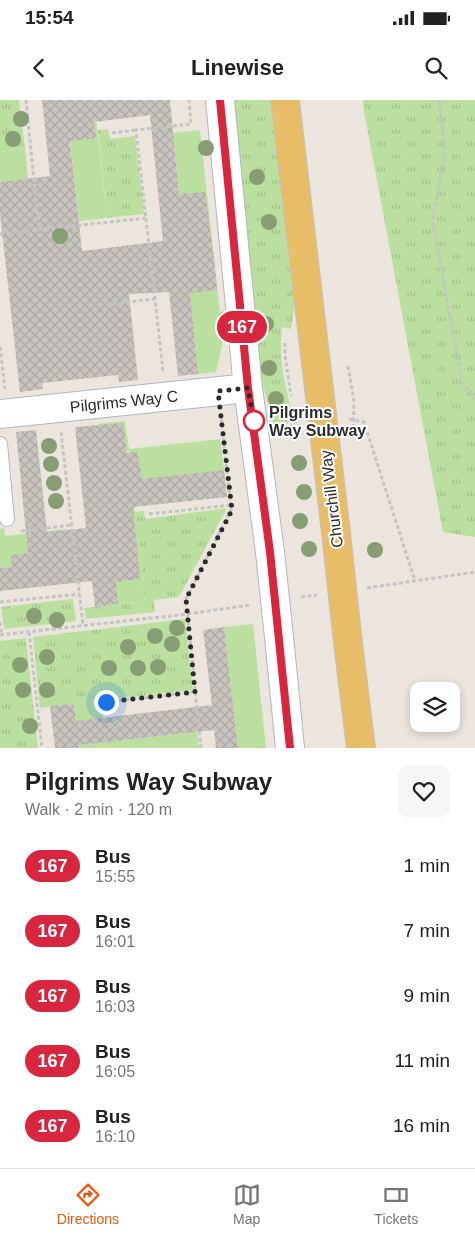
<!DOCTYPE html>
<html lang="en">
<head>
<meta charset="utf-8">
<style>
  :root { --surface:#fff; --page:#f6f6f6; --text:#222; --muted:#767676; --line:#e0e0e0; --accent:#ea580c }
  body { margin:0; font-family:Arial,sans-serif; background:var(--page); color:var(--text); height:100vh; display:flex; flex-direction:column; font-size:19px; white-space:nowrap }
  * { box-sizing:border-box; margin:0 }
  p { font-size:16px; color:var(--muted) }
  .icon { flex:none; width:28px; height:28px; fill:none; stroke:currentColor; stroke-width:2; stroke-linecap:round; stroke-linejoin:round }
  .map { position:relative; height:648px; overflow:hidden }
  .side { display:flex; flex-direction:column; background:var(--surface); flex:1 }
  .side>* { flex:none }
  .badge { padding:0 10px; border-radius:16px; font-size:18px; line-height:32px }
  .controls { position:absolute; left:410px; top:582px; display:grid; gap:10px }
  .controls a { display:grid; place-items:center; width:50px; height:50px; border-radius:10px; background:var(--surface); box-shadow:0 2px 8px #0003; font-size:25px }
  .you { position:absolute; width:25px; height:25px; margin:-12px; border:4px solid #fff; border-radius:50%; background:#1a73e8; box-shadow:0 0 0 8px #1a73e833 }
  .map>.badge { position:absolute; translate:-50% -50%; box-shadow:0 0 0 2px #fff }
  .round { display:grid; place-items:center; flex:none; width:52px; height:52px; border-radius:10px; background:var(--page) }
  .summary { display:flex; align-items:center; justify-content:space-between; height:85px; padding:0 25px }
  h1 { font-size:24px; font-weight:800; line-height:38px }
  ul { padding:0; list-style:none }
  li { display:flex; align-items:center; gap:15px; height:65px; padding:0 25px }
  li div { flex:1 }
  li b { display:block; font-size:19px }
  li em { font-style:normal }
  li .badge { min-width:55px; font-weight:700; text-align:center }
  .status { display:flex; justify-content:space-between; align-items:center; height:35px; padding:0 25px; background:var(--surface); direction:ltr }
  .status svg { height:14px; fill:currentColor }
  header { display:flex; justify-content:space-between; align-items:center; height:65px; padding:0 25px; background:var(--surface); font-size:22px; font-weight:800 }
  .menu { display:flex; justify-content:space-around; align-items:center; height:70px; border-top:1px solid var(--line); background:var(--surface); font-size:14px; color:var(--muted) }
  .menu a { display:grid; justify-items:center; gap:2px }
  .menu .current { color:var(--accent) }
  .map>svg:first-child { display:block }
</style>
</head>
<body>
<div class="status"><b>15:54</b><svg viewBox="0 0 49 12"><path d="M0 12V9h3v3zM5 12V6h3v6zM10 12V3h3v9zM15 12V0h3v12zM26 1h20v11H26zM47 4h2v5h-2z"/></svg></div>
<header><svg class="icon" aria-label="back" viewBox="0 0 24 24"><path d="M15 5l-7 7 7 7"/></svg>Linewise<svg class="icon" aria-label="search" viewBox="0 0 24 24"><circle cx="10" cy="10" r="6"/><path d="M15 15l6 6"/></svg></header>
<div class="map">
<svg width="475" height="648" viewBox="0 0 475 648">
  <defs>
    <pattern id="grass-tufts" width="24" height="20" patternUnits="userSpaceOnUse" patternTransform="scale(1.25)"><rect width="24" height="20" fill="#bbdf9e"/><path d="M3 7l-1-3M5 7V3M7 7l1-3M15 17l-1-3M17 17v-4M19 17l1-3" fill="none" stroke="#a1c088"/></pattern>
    <pattern id="building-cross-hatch" width="8" height="8" patternUnits="userSpaceOnUse" patternTransform="scale(1.25)"><rect width="8" height="8" fill="#c8c3bd"/><path d="M0 0l8 8M0 8l8-8" fill="none" stroke="#aca8a3"/></pattern>
  </defs>
  <rect width="100%" height="100%" fill="#ece5de"/>
  <path fill="url(#grass-tufts)" d="M0,0H19L25,49L0,52Z
    M231,0H273L296,196L291,229L282,227C278,261 285,284 293,317L276,337L258,264Z
    M363,0H475V437L443,432L364,11Z
    M108,29L110,39L135,36L144,114L107,118L98,30Z
    M227,408L179,497L154,500L155,512L86,519L84,508L145,501L135,412L144,411L145,419Z
    M73,499L76,521L4,529L1,507Z
    M185,519L193,590L40,608L33,537Z
    M26,538L38,648H0V541Z"/>
  <path fill="#bbdf9e" d="M66,0H94L107,118L79,121Z
    M200,30L223,241L216,272L198,274L173,33Z
    M25,49L28,79L0,82V52Z
    M125,321L129,349L220,339L224,370L132,381L145,501L118,504L104,383L132,380L129,351L101,354L98,324Z
    M4,428L5,436L66,429L69,459L0,468V429Z
    M253,524L266,648H238L224,527Z
    M101,601L106,642L197,632L199,648H79L74,604Z"/>
  <path fill="url(#building-cross-hatch)" fill-rule="evenodd" d="M42,0H170L179,94L205,92L214,159L217,190L190,193L198,274L178,276L169,192L129,194L138,280L119,282L118,275L42,283L43,289L20,292L0,114V82L50,76ZM150,15L163,141L82,151L70,41L96,38L94,22Z
    M123,323L127,353L137,351L142,379L224,370L227,397L133,407L140,479L116,482L118,504L95,507L92,481L0,491V468L12,467L11,455L28,453L16,332L36,330L47,432L86,428L75,327Z
    M224,527L238,648H216L214,630L79,645V648H55L50,606L74,604L76,621L212,605L203,530Z"/>
  <g fill="none" stroke-linecap="round" stroke-linejoin="round">
    <defs>
      <path id="service" d="M0,344L7,419"/>
      <path id="minor" d="M220,0L248,288L270,452
        M0,314L248,288
        M280,547L290,648"/>
      <path id="primary" d="M285,0L336,433
        M348,543L361,648"/>
    </defs>
    <use href="#service" stroke="#b1b5be" stroke-width="16"/>
    <use href="#minor" stroke="#b1b5be" stroke-width="30"/>
    <use href="#primary" stroke="#c4c4c4" stroke-width="30"/>
    <path stroke="#c4c4c4" stroke-width="3" stroke-dasharray="4 2.5" stroke-linecap="butt" d="M26,0L39,130
      M439,0L444,41L445,55L433,116V124L462,282L475,300
      M112,33L136,30
      M0,134L146,118
      M100,205L155,199
      M285,243V256L291,296
      M0,247L5,289
      M348,266L354,301L353,338
      M163,271L136,30L191,24L189,0
      M349,319L364,322L415,481
      M61,332L83,525
      M281,337L296,321
      M149,414L231,405
      M21,431L72,425
      M367,488L475,472
      M301,497L317,495
      M0,502L80,494
      M0,522L2,535
      M29,532L42,648
      M0,535L187,514L250,505
      M106,602L195,592
      M201,648L186,499L231,410L221,316"/>
    <use href="#service" stroke="#fff" stroke-width="14"/>
    <use href="#minor" stroke="#fff" stroke-width="28"/>
    <use href="#primary" stroke="#e7bd68" stroke-width="28"/>
    <defs>
      <path id="minor-bridge" d="M270,452L280,547"/>
      <path id="primary-bridge" d="M336,433L348,543"/>
    </defs>
    <use href="#minor-bridge" stroke="#b1b5be" stroke-width="30" stroke-linecap="butt"/>
    <use href="#primary-bridge" stroke="#c4c4c4" stroke-width="30" stroke-linecap="butt"/>
    <use href="#minor-bridge" stroke="#fff" stroke-width="28"/>
    <use href="#primary-bridge" stroke="#e7bd68" stroke-width="28"/>
  </g>
  <g fill="#879e75">
    <circle cx="21" cy="19" r="8"/>
    <circle cx="13" cy="39" r="8"/>
    <circle cx="206" cy="48" r="8"/>
    <circle cx="257" cy="77" r="8"/>
    <circle cx="269" cy="122" r="8"/>
    <circle cx="60" cy="136" r="8"/>
    <circle cx="226" cy="219" r="8"/>
    <circle cx="266" cy="224" r="8"/>
    <circle cx="269" cy="268" r="8"/>
    <circle cx="276" cy="299" r="8"/>
    <circle cx="49" cy="346" r="8"/>
    <circle cx="299" cy="363" r="8"/>
    <circle cx="51" cy="364" r="8"/>
    <circle cx="54" cy="383" r="8"/>
    <circle cx="304" cy="392" r="8"/>
    <circle cx="56" cy="401" r="8"/>
    <circle cx="300" cy="421" r="8"/>
    <circle cx="309" cy="449" r="8"/>
    <circle cx="375" cy="450" r="8"/>
    <circle cx="34" cy="516" r="8"/>
    <circle cx="57" cy="520" r="8"/>
    <circle cx="177" cy="528" r="8"/>
    <circle cx="155" cy="536" r="8"/>
    <circle cx="172" cy="544" r="8"/>
    <circle cx="128" cy="547" r="8"/>
    <circle cx="47" cy="557" r="8"/>
    <circle cx="20" cy="565" r="8"/>
    <circle cx="158" cy="567" r="8"/>
    <circle cx="109" cy="568" r="8"/>
    <circle cx="138" cy="568" r="8"/>
    <circle cx="23" cy="590" r="8"/>
    <circle cx="47" cy="590" r="8"/>
    <circle cx="30" cy="626" r="8"/>
  </g>
  <g fill="none" stroke-linecap="round" stroke-linejoin="round">
    <defs>
      <path id="line" d="M220,0L248,288L270,452L290,648"/>
    </defs>
    <use href="#line" stroke="#fff" stroke-width="11"/>
    <use href="#line" stroke="#d7263d" stroke-width="8"/>
    <path stroke="#2b2b2b" stroke-width="5" stroke-dasharray="0 9" d="M106,602L195,592L186,499L232,410L218,291L248,288L254,321"/>
  </g>
  <circle fill="#fff" stroke="#d7263d" stroke-width="2.5" cx="254" cy="321" r="10"/>
  <g text-anchor="middle" stroke-width="4" stroke-linejoin="round" paint-order="stroke">
    <g font-size="16" fill="#2b2b2b" stroke="#fff">
      <text transform="translate(124 301) rotate(-6)" y="6">Pilgrims Way C</text>
      <text transform="translate(331 399) rotate(-97)" y="6">Churchill Way</text>
    </g>
    <g font-size="16" font-weight="bold" fill="#2b2b2b" stroke="#fff" text-anchor="start">
      <text x="269" y="318">Pilgrims<tspan x="269" dy="18">Way Subway</tspan></text>
    </g>
  </g>
</svg>
<div class="controls">
<a><svg class="icon" aria-label="layers" viewBox="0 0 24 24"><path d="M12 4l9 5-9 5-9-5zM3 14l9 5 9-5"/></svg></a>
</div>
<div class="you" style="left:106px;top:602px"></div>
<b class="badge" style="left:242px;top:227px;background:#d7263d;color:#fff">167</b>
</div>
<section class="side">
<div class="summary"><div><h1>Pilgrims Way Subway</h1><p>Walk · 2 min · 120 m</p></div><a class="round"><svg class="icon" aria-label="heart" viewBox="0 0 24 24"><path d="M12 20l-8-8c-3-5 5-10 8-4 3-6 11-1 8 4z"/></svg></a></div>
<ul>
<li><span class="badge" style="background:#d7263d;color:#fff">167</span><div><b>Bus</b><p>15:55</p></div><em>1 min</em></li>
<li><span class="badge" style="background:#d7263d;color:#fff">167</span><div><b>Bus</b><p>16:01</p></div><em>7 min</em></li>
<li><span class="badge" style="background:#d7263d;color:#fff">167</span><div><b>Bus</b><p>16:03</p></div><em>9 min</em></li>
<li><span class="badge" style="background:#d7263d;color:#fff">167</span><div><b>Bus</b><p>16:05</p></div><em>11 min</em></li>
<li><span class="badge" style="background:#d7263d;color:#fff">167</span><div><b>Bus</b><p>16:10</p></div><em>16 min</em></li>
</ul>
</section>
<nav class="menu">
<a class="current"><svg class="icon" aria-label="directions" viewBox="0 0 24 24"><path d="M12 3l9 9-9 9-9-9zM9 14v-3h6M13 9l2 2-2 2"/></svg>Directions</a>
<a><svg class="icon" aria-label="map" viewBox="0 0 24 24"><path d="M3 6l6-2 6 2 6-2v14l-6 2-6-2-6 2zM9 4v14M15 6v14"/></svg>Map</a>
<a><svg class="icon" aria-label="tickets" viewBox="0 0 24 24"><path d="M3 7h18v10H3zM15 7v10"/></svg>Tickets</a>
</nav>
</body>
</html>
